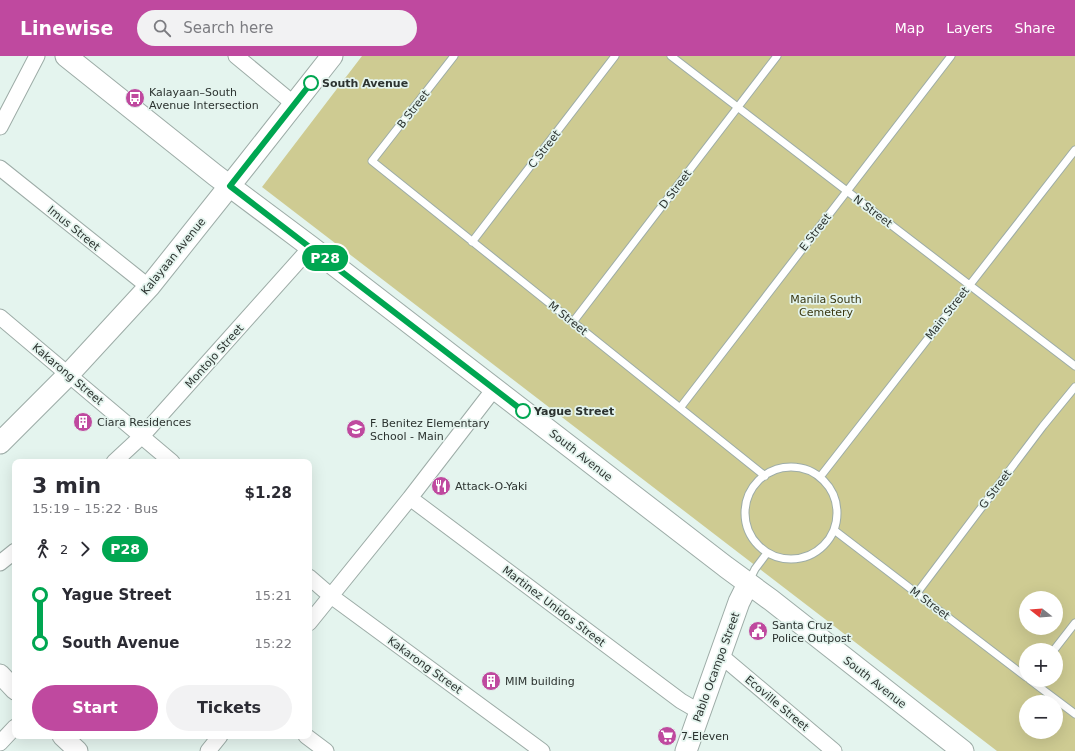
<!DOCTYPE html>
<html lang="en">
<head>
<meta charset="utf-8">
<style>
  :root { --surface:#fff; --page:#f2f2f3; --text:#2b2b33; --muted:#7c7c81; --accent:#bf499f }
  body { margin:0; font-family:"DejaVu Sans",sans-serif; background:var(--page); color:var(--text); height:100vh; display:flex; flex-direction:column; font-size:15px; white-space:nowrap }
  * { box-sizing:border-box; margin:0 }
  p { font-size:13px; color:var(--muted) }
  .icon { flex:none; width:22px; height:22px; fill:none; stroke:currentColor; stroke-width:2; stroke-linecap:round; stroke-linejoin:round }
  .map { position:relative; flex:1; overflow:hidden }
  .drawer { position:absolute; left:12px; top:403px; width:300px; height:280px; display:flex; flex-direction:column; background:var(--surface); border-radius:8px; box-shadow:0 4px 16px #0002 }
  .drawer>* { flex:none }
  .badge { padding:0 8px; border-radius:13px; font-size:14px; line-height:26px }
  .needle { width:26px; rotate:287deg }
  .fabs { position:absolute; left:1019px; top:535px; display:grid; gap:8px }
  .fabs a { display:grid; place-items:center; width:44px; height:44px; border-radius:50%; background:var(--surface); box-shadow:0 4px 16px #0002; font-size:20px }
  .map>.badge { position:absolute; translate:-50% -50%; box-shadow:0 0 0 2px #fff }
  .legs { display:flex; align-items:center; gap:6px; height:44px; padding:0 20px; font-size:13px }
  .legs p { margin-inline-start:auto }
  .overview { display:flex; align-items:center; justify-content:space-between; height:68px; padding:0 20px }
  h1 { font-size:22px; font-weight:700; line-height:30px }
  .button { display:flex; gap:8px; margin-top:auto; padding:8px 20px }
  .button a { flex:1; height:46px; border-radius:24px; background:var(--accent); color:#fff; font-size:16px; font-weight:700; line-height:46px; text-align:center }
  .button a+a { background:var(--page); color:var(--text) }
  ul { padding:0 20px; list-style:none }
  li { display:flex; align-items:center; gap:14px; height:48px; font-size:15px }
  li i { display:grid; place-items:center; width:6px; height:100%; margin:0 5px; background:currentColor }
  li i::after { content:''; width:10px; height:10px; margin:-5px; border:3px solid; border-radius:50%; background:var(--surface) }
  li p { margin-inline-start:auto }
  li:first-child i { background:linear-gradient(#0000 50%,currentColor 0) }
  li:last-child i { background:linear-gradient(currentColor 50%,#0000 0) }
  header { display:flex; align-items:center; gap:24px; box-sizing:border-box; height:56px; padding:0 20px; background:var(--accent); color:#fff }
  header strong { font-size:19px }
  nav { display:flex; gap:22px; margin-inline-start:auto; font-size:14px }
  .search { width:280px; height:36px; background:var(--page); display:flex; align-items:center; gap:10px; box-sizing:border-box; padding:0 14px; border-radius:22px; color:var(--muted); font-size:15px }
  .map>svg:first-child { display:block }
</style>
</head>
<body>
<header>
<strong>Linewise</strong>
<div class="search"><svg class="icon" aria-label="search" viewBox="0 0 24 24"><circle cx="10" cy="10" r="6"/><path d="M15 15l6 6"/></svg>Search here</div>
<nav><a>Map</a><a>Layers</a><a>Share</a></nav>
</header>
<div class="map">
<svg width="1075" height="695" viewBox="0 0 1075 695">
  <rect width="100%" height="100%" fill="#e4f4ee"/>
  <path fill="#cecb92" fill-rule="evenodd" d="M362,0H1075V695H997L262,131ZM1026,542H1056V572H1026ZM1026,594H1056V624H1026ZM1026,646H1056V676H1026Z"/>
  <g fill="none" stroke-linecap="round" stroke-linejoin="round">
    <defs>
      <path id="service" d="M454,0L372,105L765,420
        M671,0L1075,310
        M472,186L615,0
        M573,266L777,0
        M680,352L951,0
        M745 457a46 46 0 1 1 92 0a46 46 0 1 1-92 0Z
        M820,421L1075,94
        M834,474L1026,621
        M749,525L755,513L767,497
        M917,537L1043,370L1075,331
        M1054,594L1075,567
        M1030,624L1075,658"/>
      <path id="minor" d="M236,0L294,48
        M0,71L37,0
        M0,112L149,231
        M0,261L172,406
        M114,406L142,380L311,191
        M410,442L681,645L700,656
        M0,507L15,495
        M309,521L331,540L542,695
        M309,567L410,442L494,333
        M720,599L834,695
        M306,680L326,695
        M0,687L15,671
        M208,695L220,680"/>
      <path id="tertiary" d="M0,618L15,634
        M62,680L78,695"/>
      <path id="secondary" d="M66,0L215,119L311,191L726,511L771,544L963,695
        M0,387L68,319L149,231L247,108L332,0
        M686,695L739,546L748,528"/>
    </defs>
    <use href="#service" stroke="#9daca7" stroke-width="9"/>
    <use href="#minor" stroke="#9daca7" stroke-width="17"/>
    <use href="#tertiary" stroke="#9daca7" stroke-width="21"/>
    <use href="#secondary" stroke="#9daca7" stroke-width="23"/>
    <use href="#service" stroke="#fff" stroke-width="7"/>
    <use href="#minor" stroke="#fff" stroke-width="15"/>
    <use href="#tertiary" stroke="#fff" stroke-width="19"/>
    <use href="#secondary" stroke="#fff" stroke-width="21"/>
  </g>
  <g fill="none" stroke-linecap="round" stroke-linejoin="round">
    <defs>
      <path id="line-1" d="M311,27L230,130L523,355"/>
    </defs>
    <use href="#line-1" stroke="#fff" stroke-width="9"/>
    <use href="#line-1" stroke="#00a651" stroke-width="6"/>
  </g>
  <defs>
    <symbol id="bus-disc" viewBox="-11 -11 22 22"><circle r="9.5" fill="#bf499f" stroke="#e4f4ee"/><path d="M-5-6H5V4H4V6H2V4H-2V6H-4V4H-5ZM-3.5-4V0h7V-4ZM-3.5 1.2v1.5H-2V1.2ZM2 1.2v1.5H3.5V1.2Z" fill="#fff"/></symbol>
    <symbol id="building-disc" viewBox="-11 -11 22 22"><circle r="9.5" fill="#bf499f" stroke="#e4f4ee"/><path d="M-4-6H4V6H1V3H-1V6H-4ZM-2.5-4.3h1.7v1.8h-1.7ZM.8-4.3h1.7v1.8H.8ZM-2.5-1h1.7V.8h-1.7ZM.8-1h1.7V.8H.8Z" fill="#fff"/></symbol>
    <symbol id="school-disc" viewBox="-11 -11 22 22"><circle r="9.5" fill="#bf499f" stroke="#e4f4ee"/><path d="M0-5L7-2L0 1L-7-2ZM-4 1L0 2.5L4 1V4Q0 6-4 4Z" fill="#fff"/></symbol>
    <symbol id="restaurant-disc" viewBox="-11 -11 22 22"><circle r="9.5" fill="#bf499f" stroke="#e4f4ee"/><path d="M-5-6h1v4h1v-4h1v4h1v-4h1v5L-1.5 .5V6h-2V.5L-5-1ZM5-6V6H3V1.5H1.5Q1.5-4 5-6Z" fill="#fff"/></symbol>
    <symbol id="civic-disc" viewBox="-11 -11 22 22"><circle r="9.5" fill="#bf499f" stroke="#e4f4ee"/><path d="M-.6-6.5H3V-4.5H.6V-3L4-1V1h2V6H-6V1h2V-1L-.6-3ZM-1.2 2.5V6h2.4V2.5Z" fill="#fff"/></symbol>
    <symbol id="supermarket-disc" viewBox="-11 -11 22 22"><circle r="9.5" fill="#bf499f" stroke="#e4f4ee"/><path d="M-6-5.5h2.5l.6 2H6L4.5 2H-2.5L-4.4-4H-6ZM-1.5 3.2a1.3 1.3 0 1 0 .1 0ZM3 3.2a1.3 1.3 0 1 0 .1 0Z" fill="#fff"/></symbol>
  </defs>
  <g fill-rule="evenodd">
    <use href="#bus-disc" x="124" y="31" width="22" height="22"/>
    <use href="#building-disc" x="72" y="355" width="22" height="22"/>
    <use href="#school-disc" x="345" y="362" width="22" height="22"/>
    <use href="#restaurant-disc" x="430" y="419" width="22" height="22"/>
    <use href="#civic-disc" x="747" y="564" width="22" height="22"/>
    <use href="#building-disc" x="480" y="614" width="22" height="22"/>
    <use href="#supermarket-disc" x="656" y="669" width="22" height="22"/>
  </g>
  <g fill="#fff" stroke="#00a651" stroke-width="2">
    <circle cx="311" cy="27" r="7"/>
    <circle cx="523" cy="355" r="7"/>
  </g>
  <g text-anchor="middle" stroke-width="3.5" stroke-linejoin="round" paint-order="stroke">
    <g font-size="11" font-weight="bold" fill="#2c3330" stroke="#e4f4ee" text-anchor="start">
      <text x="322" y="31">South Avenue</text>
      <text x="534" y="359">Yague Street</text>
    </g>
    <g font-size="11" fill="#2c3330" stroke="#e4f4ee" text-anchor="start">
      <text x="149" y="40">Kalayaan–South<tspan x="149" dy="13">Avenue Intersection</tspan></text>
      <text x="97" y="370">Ciara Residences</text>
      <text x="370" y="371">F. Benitez Elementary<tspan x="370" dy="13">School - Main</tspan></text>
      <text x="455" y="434">Attack-O-Yaki</text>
      <text x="772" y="573">Santa Cruz<tspan x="772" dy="13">Police Outpost</tspan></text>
      <text x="505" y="629">MIM building</text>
      <text x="681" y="684">7-Eleven</text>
    </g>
    <g font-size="11" fill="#2c3330" stroke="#e4f4ee">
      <text transform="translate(413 53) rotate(-52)" y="4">B Street</text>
      <text transform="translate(544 93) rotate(-52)" y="4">C Street</text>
      <text transform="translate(675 133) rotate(-53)" y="4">D Street</text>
      <text transform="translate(873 155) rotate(37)" y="4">N Street</text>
      <text transform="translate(74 172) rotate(39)" y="4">Imus Street</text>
      <text transform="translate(815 176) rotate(-52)" y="4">E Street</text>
      <text transform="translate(173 200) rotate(-51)" y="4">Kalayaan Avenue</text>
      <text transform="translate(947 257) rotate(-52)" y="4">Main Street</text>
      <text transform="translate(568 262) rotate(39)" y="4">M Street</text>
      <text transform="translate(214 300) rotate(-48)" y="4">Montojo Street</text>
      <text transform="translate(68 318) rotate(40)" y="4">Kakarong Street</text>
      <text transform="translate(581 399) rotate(38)" y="4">South Avenue</text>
      <text transform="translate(995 433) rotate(-53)" y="4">G Street</text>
      <text transform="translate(930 547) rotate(37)" y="4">M Street</text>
      <text transform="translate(554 550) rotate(37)" y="4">Martinez Unidos Street</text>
      <text transform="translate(425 609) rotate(36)" y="4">Kakarong Street</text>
      <text transform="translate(716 611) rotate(-70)" y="4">Pablo Ocampo Street</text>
      <text transform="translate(875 626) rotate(38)" y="4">South Avenue</text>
      <text transform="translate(777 647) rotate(40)" y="4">Ecoville Street</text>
    </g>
    <g font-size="11" fill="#393711" stroke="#e4f4ee">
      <text x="826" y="247">Manila South<tspan x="826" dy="13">Cemetery</tspan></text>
    </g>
  </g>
</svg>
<div class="fabs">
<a><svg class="needle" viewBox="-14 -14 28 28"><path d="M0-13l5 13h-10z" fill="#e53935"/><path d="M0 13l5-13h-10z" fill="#7c7c81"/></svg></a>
<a>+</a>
<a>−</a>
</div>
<b class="badge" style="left:325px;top:202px;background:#00a651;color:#fff">P28</b>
<section class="drawer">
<div class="overview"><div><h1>3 min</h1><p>15:19 – 15:22 · Bus</p></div><b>$1.28</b></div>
<div class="legs"><svg class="icon" aria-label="walk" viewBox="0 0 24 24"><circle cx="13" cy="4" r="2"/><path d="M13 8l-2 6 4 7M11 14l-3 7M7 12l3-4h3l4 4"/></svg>2<svg class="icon" aria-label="forward" viewBox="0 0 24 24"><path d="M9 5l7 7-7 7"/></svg><b class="badge" style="background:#00a651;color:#fff">P28</b></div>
<ul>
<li><i style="color:#00a651"></i><b>Yague Street</b><p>15:21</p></li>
<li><i style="color:#00a651"></i><b>South Avenue</b><p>15:22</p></li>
</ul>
<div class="button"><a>Start</a><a>Tickets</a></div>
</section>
</div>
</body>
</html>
